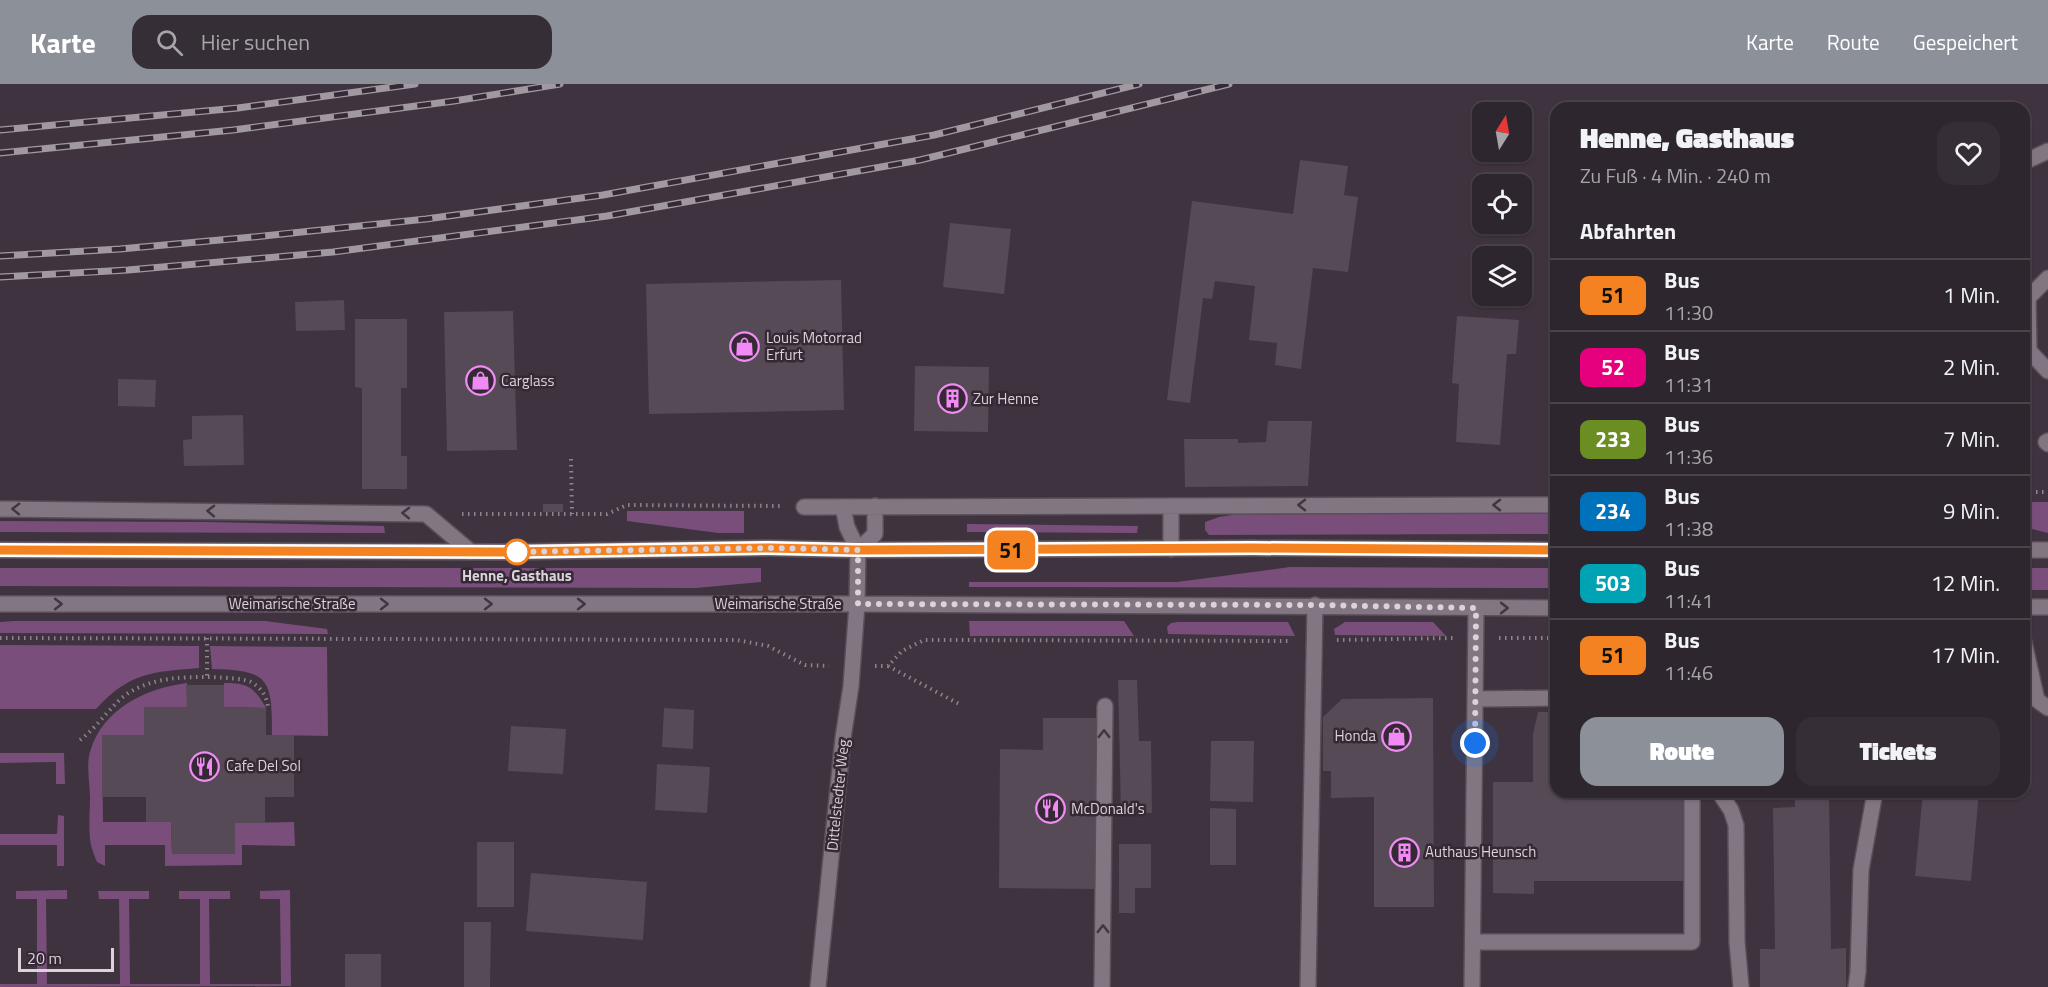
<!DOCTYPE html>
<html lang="de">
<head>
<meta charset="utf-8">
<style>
  :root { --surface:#2e262e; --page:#362e36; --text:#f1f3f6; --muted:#a7a5aa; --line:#49434a; --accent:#8c9099 }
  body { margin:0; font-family:"Titillium Web",sans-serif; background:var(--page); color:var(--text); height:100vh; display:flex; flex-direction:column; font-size:22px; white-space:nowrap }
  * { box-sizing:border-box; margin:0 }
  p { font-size:20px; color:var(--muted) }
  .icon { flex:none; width:33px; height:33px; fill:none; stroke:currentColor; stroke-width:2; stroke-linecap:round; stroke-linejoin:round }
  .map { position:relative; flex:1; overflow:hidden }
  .drawer { position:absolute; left:1550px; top:18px; width:480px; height:696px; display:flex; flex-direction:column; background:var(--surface); border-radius:18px; box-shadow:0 2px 4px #0004,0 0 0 2px var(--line) }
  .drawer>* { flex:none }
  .badge { padding:0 12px; border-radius:9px; font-size:21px; line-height:39px }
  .needle { width:39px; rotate:11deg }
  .buttons { position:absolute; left:1472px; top:18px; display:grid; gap:12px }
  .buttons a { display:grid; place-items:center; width:60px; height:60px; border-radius:12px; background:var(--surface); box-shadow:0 2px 4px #0004,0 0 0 2px var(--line); font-size:30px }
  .scale { position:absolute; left:18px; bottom:15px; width:96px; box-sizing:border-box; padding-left:6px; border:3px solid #dad3da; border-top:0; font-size:16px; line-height:21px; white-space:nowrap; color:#dad3da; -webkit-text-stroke:4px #342934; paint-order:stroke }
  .you { position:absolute; width:30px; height:30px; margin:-15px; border:4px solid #fff; border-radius:50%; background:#1a73e8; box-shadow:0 0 0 9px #1a73e833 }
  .map>.badge { position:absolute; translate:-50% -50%; box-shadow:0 0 0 3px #fff }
  h2 { padding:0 30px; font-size:22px; line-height:54px }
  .round { display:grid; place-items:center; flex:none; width:63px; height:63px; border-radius:18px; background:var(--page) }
  .summary { display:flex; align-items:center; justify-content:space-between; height:102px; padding:0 30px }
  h1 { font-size:28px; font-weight:800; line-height:45px }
  .action { display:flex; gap:12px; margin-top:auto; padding:12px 30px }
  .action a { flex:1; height:69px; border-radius:18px; background:var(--accent); color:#fff; font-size:24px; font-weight:800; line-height:69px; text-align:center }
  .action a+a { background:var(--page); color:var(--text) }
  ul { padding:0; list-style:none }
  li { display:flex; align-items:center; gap:18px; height:72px; padding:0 30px; border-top:2px solid var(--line) }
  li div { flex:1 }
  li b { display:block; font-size:22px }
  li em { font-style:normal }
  li .badge { min-width:66px; font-weight:700; text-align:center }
  header { display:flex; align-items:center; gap:36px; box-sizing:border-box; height:84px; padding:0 30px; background:var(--accent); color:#fff }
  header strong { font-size:28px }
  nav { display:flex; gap:33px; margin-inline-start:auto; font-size:21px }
  .search { width:420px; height:54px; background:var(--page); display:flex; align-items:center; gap:15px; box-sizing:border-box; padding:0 21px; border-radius:18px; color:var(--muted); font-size:22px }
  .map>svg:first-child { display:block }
</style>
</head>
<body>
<header>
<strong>Karte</strong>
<div class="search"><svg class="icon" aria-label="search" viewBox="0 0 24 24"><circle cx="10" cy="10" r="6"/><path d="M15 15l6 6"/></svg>Hier suchen</div>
<nav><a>Karte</a><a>Route</a><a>Gespeichert</a></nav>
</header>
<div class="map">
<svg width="2048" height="903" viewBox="0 0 2048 903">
  <rect width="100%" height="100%" fill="#3e333e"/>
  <path fill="#794e7a" d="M2024,418H2048V449L2024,443Z
    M627,427H744V449H718L627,437Z
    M1555,427V450L1209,451L1205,446V438L1219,433L1238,430Z
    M0,437L207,438L384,442L385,449L0,448Z
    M967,440L1138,442L1137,449L967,448Z
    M1290,483L1555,484V504L969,503V498H1177Z
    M0,484H761V498L696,504L0,502Z
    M2024,484H2048V506H2024Z
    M14,537H265L327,545L328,550L0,549V538Z
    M969,537H1124L1134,552H970Z
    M1178,538H1288L1295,552L1168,550L1167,543L1171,539Z
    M1345,538H1433L1446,552L1335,551L1334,545Z
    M0,561L199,562V584C152,588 130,588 96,625H0Z
    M210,562L327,563L328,652L272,651C272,596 270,586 212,585Z
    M187,599V623H144V651H102L103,738H171L172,770H234L235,739L294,738L295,762L242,761V781L165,782V761H105V782L97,778C95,773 92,766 91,761C88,746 90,729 90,714C90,700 86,681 90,668C102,625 146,604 187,599Z
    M224,599C248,599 254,603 266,624L224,623Z
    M0,669H64L65,700H56V678L0,679Z
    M58,731L64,732V782H57V761H0V750H57Z
    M67,806V815H46L47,900H120L119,815H99L98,807H149V815H129L130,900H200V815H179V807H230V815H209L210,900H281L280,815H260V807L290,806L291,902L0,903V900H37V815H16V807Z"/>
  <path fill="#564a56" d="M1300,76L1348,82L1344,111L1358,113L1348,188L1313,184L1301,285L1275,281L1277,259L1249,256L1255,202L1215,197L1212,215L1203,214L1190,319L1167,316L1192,117L1293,130Z
    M950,139L1011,145L1004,210L943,203Z
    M841,196L844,326L649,330L646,200Z
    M344,216L345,246L296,247L295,218Z
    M513,227L517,366L447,367L444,228Z
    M1457,232L1519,236L1516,270H1507L1500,361L1456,358L1459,300L1452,299Z
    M355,235H407V304H401V372H407V405H362V304L355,303Z
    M915,282L989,283L988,348L914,347Z
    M118,295L156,296L155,323L118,322Z
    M243,331L244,381L184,382L183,356L192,355V332Z
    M1268,337H1312L1308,402L1185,403L1184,355H1238V359L1266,358Z
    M543,420H563V428H543Z
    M1118,596H1137L1139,657H1151L1152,729H1121Z
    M186,601H224V623L266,624V651H294V713H265V739H235V770H172L171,738H146V713H102V651H144V623H187Z
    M1433,614L1434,823H1374V713L1331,714V687H1323V633L1342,615Z
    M664,624L694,626L693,665L662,663Z
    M1538,628H1556V708H1683V797H1534V810L1493,809V698H1533V650Z
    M1043,634H1097L1095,805L999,804L1000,665L1043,666Z
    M511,642L566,645L563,690L508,687Z
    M1211,657H1254L1253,718L1210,717Z
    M657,680L710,683L707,729L655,726Z
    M1795,708H1829L1831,865L1846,864V903H1760V865H1775L1773,724L1795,723Z
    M1923,708H1979L1971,797L1915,792Z
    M1210,724L1236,725V781H1210Z
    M477,758H514V823H477Z
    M1119,760H1151V804H1135V829H1119Z
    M531,789L647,798L643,856L526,847Z
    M464,838H491L490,903H464Z
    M345,870H381V903H345Z"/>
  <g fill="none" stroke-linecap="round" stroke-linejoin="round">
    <defs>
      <path id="lane" d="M2024,214H2028L2029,267L2048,287
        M2028,214L2048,194
        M2048,357L2046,358L2048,360
        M804,423L1556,421
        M0,425L426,430L471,468
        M1171,465V422
        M858,466L875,450V422
        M2024,558L2037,616L2048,624
        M1476,615L1556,614
        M1719,708L1731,726L1736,741L1737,858L1741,903
        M1473,858H1692V708
        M1102,903L1105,622
        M1308,903L1315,521
        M1472,903L1476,524
        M1856,903L1858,888L1861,786L1875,708"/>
      <path id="street" d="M2024,78L2048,67
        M843,423L847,443L858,466
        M818,903L843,654L851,602L857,520"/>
      <path id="secondary" d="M0,466L509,468L770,464L858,466L1253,464L1556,466
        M2024,466H2048
        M0,520H857L1556,524
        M857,520L858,466
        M2024,523H2048"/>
    </defs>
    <use href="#lane" stroke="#584f58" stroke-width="18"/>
    <use href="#street" stroke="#584f58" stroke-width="18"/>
    <use href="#secondary" stroke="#584f58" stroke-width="18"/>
    <path stroke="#8d848d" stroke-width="4" stroke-dasharray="1.5 4.5" stroke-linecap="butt" d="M571,375L572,430
      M2024,408H2048
      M462,430H607L627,421L782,422
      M0,554L737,556L768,562L805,581L829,582
      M207,554V594
      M1499,554H1556
      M1337,556L1453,554
      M875,582H888L902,567L924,556L1291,557
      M888,582L959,620
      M80,656C98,643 113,618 130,608C142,601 155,597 169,595C184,592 239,592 251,598C262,604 267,613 268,624"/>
    <use href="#lane" stroke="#837683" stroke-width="15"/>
    <use href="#street" stroke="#837683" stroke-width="15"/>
    <use href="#secondary" stroke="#837683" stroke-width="15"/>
    <defs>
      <path id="rail" d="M0,46L238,24L415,0
        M0,69L233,46L454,17L560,0
        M0,172L120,165L253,153L426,135L603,111L934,51L1139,0
        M0,193L128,186L333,168L607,132L920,76L1229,0"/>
    </defs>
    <use href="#rail" stroke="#a199a1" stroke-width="7"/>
    <use href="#rail" stroke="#342934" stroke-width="4.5" stroke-dasharray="14" stroke-linecap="butt"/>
  </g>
  <defs><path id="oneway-chevron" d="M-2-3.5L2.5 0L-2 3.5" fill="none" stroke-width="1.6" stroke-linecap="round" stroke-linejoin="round" transform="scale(1.5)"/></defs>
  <g stroke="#403540">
    <use href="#oneway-chevron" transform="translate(1302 421) rotate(180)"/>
    <use href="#oneway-chevron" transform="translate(1497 421) rotate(180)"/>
    <use href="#oneway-chevron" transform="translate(16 425) rotate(-179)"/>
    <use href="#oneway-chevron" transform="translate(211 427) rotate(-179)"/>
    <use href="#oneway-chevron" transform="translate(406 429) rotate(-179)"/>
    <use href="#oneway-chevron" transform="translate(58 520)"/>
    <use href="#oneway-chevron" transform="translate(384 520)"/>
    <use href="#oneway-chevron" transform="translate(488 520)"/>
    <use href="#oneway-chevron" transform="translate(581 520)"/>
    <use href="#oneway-chevron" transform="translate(1504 524)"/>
    <use href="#oneway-chevron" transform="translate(1104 650) rotate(-90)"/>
    <use href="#oneway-chevron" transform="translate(1103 845) rotate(-90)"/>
  </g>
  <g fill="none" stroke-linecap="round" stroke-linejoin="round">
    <defs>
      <path id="line" d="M0,466L509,468L770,464L858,466L1253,464L1556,466"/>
    </defs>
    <use href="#line" stroke="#fff" stroke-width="14"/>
    <use href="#line" stroke="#f58220" stroke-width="9"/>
    <path stroke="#dad3da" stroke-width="6" stroke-dasharray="0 10.8" d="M517,468H509L770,464L858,466V520L1315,521L1476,524L1475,659"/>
  </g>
  <defs>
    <symbol id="shop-ring" viewBox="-11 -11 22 22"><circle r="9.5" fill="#342934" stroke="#f18af4" stroke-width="1.5"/><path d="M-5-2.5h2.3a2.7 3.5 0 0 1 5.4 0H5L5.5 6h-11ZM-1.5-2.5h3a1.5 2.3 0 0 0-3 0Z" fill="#f18af4"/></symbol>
    <symbol id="building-ring" viewBox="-11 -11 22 22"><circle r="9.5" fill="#342934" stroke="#f18af4" stroke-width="1.5"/><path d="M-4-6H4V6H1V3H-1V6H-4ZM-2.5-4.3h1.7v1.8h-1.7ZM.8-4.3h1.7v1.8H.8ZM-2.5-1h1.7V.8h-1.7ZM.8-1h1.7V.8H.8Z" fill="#f18af4"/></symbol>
    <symbol id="restaurant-ring" viewBox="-11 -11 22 22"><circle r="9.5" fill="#342934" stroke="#f18af4" stroke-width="1.5"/><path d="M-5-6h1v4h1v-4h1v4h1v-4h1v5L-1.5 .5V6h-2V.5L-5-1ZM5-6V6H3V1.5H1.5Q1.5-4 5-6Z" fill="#f18af4"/></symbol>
  </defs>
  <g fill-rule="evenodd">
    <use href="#shop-ring" x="728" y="246" width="33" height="33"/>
    <use href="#shop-ring" x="464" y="280" width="33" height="33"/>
    <use href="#building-ring" x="936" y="298" width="33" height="33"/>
    <use href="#shop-ring" x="1380" y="636" width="33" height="33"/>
    <use href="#restaurant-ring" x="188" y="666" width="33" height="33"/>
    <use href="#restaurant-ring" x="1034" y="708" width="33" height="33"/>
    <use href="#building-ring" x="1388" y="752" width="33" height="33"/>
  </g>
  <circle fill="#fff" stroke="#f58220" stroke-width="3" cx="517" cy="468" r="12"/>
  <g text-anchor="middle" stroke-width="5" stroke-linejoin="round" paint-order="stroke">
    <g font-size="15" fill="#dad3da" stroke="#342934" text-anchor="start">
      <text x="766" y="259">Louis Motorrad<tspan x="766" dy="17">Erfurt</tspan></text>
      <text x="501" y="302">Carglass</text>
      <text x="973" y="320">Zur Henne</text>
      <text x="1376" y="657" text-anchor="end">Honda</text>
      <text x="226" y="687">Cafe Del Sol</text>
      <text x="1071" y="730">McDonald's</text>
      <text x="1425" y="773">Authaus Heunsch</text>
    </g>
    <g font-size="15" font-weight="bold" fill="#dad3da" stroke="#342934">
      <text x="517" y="497">Henne, Gasthaus</text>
    </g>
    <g font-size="15" fill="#dad3da" stroke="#342934">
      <text x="292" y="525">Weimarische Straße</text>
      <text x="778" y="525">Weimarische Straße</text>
      <text transform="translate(838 711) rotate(-84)" y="5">Dittelstedter Weg</text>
    </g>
  </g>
</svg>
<div class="buttons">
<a><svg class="needle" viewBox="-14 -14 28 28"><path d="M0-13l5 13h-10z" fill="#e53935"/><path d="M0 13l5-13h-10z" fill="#a7a5aa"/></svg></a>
<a><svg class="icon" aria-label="locate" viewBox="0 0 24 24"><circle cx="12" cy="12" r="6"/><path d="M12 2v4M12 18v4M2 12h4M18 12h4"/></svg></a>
<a><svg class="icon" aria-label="layers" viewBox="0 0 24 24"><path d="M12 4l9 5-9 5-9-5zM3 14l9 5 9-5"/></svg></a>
</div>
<div class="scale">20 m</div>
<div class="you" style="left:1475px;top:659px"></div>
<b class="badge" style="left:1011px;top:466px;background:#f58220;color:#111">51</b>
<section class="drawer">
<div class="summary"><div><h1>Henne, Gasthaus</h1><p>Zu Fuß · 4 Min. · 240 m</p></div><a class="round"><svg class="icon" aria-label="heart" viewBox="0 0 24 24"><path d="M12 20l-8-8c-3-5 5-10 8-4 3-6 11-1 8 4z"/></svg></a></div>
<h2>Abfahrten</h2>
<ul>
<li><span class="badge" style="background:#f58220;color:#111">51</span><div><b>Bus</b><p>11:30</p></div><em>1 Min.</em></li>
<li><span class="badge" style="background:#e6007e;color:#fff">52</span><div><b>Bus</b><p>11:31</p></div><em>2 Min.</em></li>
<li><span class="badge" style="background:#6b8e23;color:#fff">233</span><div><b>Bus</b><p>11:36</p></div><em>7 Min.</em></li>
<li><span class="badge" style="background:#0072bc;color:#fff">234</span><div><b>Bus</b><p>11:38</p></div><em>9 Min.</em></li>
<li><span class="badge" style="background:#00a3b4;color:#fff">503</span><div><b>Bus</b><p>11:41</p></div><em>12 Min.</em></li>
<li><span class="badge" style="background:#f58220;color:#111">51</span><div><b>Bus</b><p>11:46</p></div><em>17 Min.</em></li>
</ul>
<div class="action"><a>Route</a><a>Tickets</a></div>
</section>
</div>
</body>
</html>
